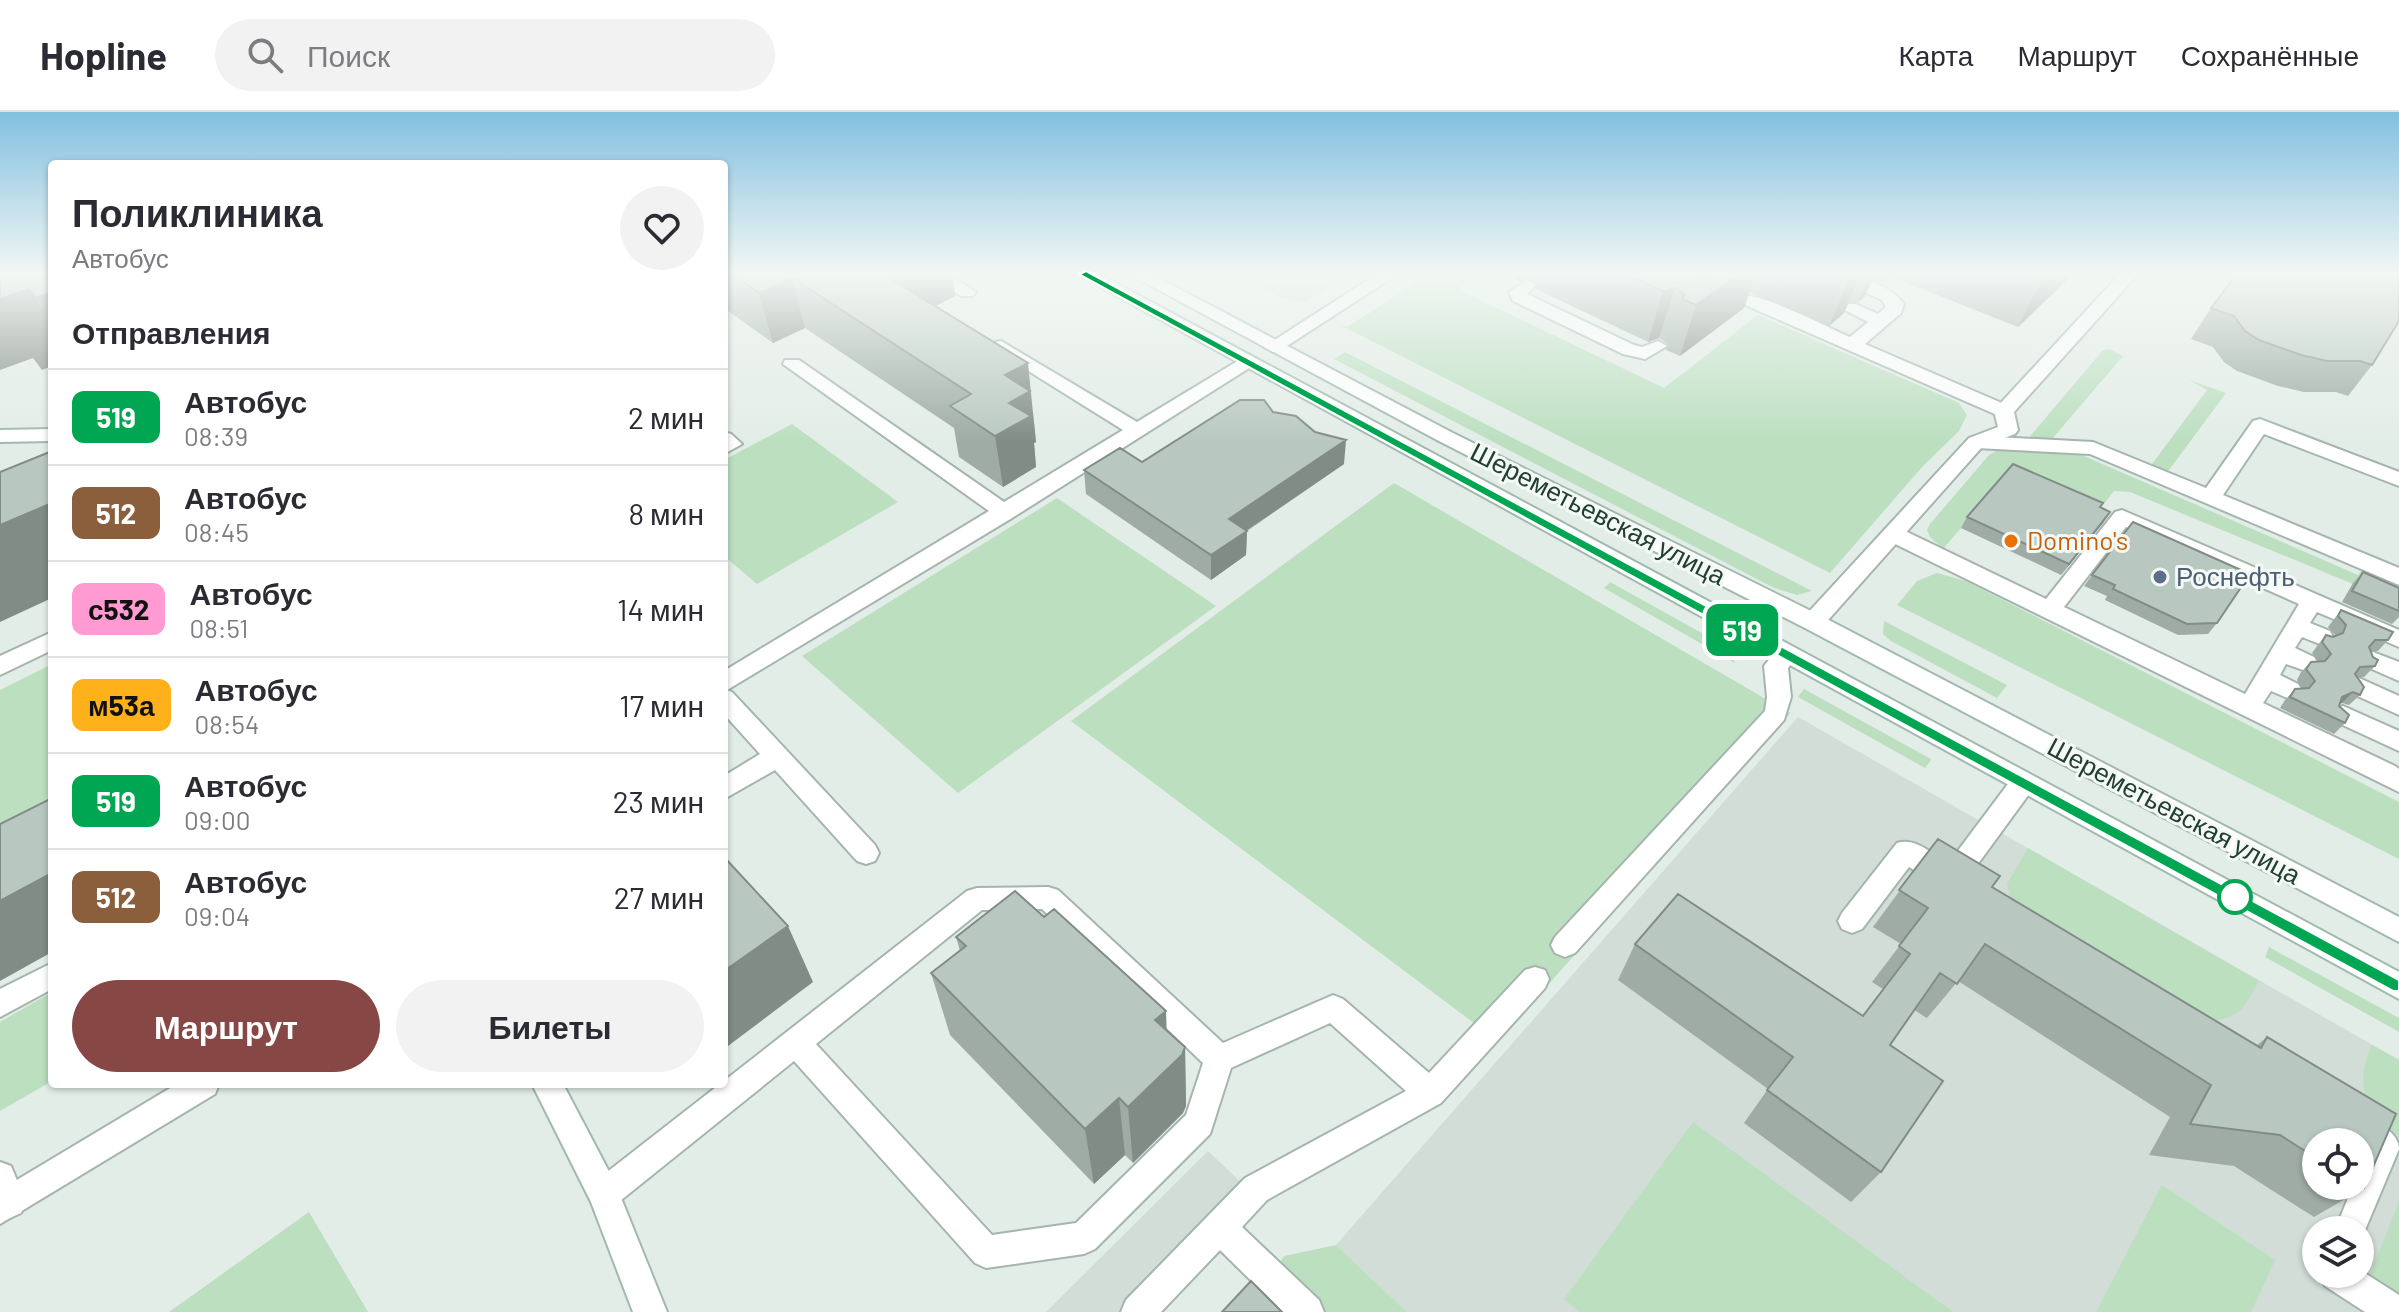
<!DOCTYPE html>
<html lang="ru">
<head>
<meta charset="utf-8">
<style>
  :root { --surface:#fff; --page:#f2f2f3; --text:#2b2b33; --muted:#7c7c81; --line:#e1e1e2; --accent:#864745 }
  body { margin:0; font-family:Barlow,sans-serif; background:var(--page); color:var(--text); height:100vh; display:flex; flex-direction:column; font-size:30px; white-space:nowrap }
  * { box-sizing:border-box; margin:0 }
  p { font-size:26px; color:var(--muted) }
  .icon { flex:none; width:44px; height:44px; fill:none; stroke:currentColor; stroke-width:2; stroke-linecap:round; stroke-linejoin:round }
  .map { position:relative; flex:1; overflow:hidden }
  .sheet { position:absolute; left:48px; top:48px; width:680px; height:928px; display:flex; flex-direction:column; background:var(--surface); border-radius:8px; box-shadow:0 2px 6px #0004 }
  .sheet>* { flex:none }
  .badge { padding:0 16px; border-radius:12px; font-size:28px; line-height:52px }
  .tools { position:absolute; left:2302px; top:1016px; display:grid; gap:16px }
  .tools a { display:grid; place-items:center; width:72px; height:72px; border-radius:50%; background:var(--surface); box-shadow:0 2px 6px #0004; font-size:40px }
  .map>.badge { position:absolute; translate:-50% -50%; box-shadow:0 0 0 4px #fff }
  h2 { padding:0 24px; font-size:30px; line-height:72px }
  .round { display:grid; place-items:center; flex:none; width:84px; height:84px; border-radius:42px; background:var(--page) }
  .headline { display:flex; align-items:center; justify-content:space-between; height:136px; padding:0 24px }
  h1 { font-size:38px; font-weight:700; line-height:60px }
  .button { display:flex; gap:16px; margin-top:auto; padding:16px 24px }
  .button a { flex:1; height:92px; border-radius:48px; background:var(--accent); color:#fff; font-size:32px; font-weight:700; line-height:92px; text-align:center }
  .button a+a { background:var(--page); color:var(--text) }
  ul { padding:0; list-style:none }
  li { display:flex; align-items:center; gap:24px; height:96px; padding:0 24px; border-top:2px solid var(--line) }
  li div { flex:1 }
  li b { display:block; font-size:30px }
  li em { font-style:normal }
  li .badge { min-width:88px; font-weight:700; text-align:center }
  header { display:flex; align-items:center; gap:48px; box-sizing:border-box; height:112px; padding:0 40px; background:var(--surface); border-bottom:2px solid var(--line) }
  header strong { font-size:38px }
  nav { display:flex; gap:44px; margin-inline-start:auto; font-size:28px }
  .search { width:560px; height:72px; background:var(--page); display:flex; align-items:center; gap:20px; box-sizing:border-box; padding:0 28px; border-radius:44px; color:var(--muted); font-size:30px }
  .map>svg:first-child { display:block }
</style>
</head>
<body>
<header>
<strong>Hopline</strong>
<div class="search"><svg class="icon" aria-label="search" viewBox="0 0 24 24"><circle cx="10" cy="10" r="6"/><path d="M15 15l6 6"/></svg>Поиск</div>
<nav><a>Карта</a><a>Маршрут</a><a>Сохранённые</a></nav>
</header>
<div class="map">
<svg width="2399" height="1200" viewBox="0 0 2399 1200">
  <rect width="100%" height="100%" fill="#e3ede7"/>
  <path fill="#d1ddd6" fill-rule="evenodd" d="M1236,162H1352L1305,191L1282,186Z
    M1798,605L2399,948V1200H1407L1336,1133ZM2316,1030H2360V1074H2316ZM2316,1118H2360V1162H2316Z
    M1208,1039L1246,1075L1125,1200H1046Z"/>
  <path fill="#bcdfc0" d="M1430,162H1480L1457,177L1664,276L1758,203L1959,291L1967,303L1959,319L1923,354L1830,461L1336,211L1347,215Z
    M2109,237L2123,244L2052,327L2048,330L2026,329L2103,238Z
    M1345,240L1812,479L1797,483L1774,476L1334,247Z
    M2189,268L2226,281L2169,358L2162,360L2152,355V352L2207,278Z
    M792,312L898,390L757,472L724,444V348Z
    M2001,336L2077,341L2358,463L2362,457L2399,473V491L2130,380L2114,379L2096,402L2007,363L1943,437L1930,425L1927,418L1930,412L1989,343Z
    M1394,371L1790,601L1498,929L1071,609Z
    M1057,386L1216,494L958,681L802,544Z
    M1937,461L1966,469L2399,690V747L1897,493L1917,469Z
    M1610,470L1727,535L1735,551L1604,476Z
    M1884,509L2007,573L1997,586L1891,529L1883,522Z
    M52,552V726L0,753V578Z
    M1804,577L1931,647V648L1925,656L1798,585Z
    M2028,736L2259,869C2244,894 2244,904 2213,909L2011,789L2007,772Z
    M2269,835L2399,906V920L2265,845Z
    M52,880V969L0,999V910Z
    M2372,933L2399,948V1024C2364,998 2354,972 2372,933Z
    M1693,1010L1953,1200H1580L1564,1187Z
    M2162,1073L2275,1148L2251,1200H2096Z
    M2399,1089V1182L2370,1163Z
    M309,1100L368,1200H169Z
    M1336,1133L1407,1200H1265L1255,1190L1284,1144Z"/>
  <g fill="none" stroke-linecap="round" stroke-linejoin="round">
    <defs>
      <path id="lane" d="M927,162H948L976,180L973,184H961Z
        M1825,162C1852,162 1887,169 1904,192L1901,201L1865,232L2011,295L2014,299L2011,303H1997L1743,192L1729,191L1716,195L1707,190C1733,162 1819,212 1850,225L1868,210L1841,196L1844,192H1856L1878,202L1886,195L1882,188Z
        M1527,168L1536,173L1527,182L1634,233L1642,235L1658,229L1667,234L1645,247L1623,242L1513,189L1509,180Z
        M1001,229L1137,310L1241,247L1248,245L1257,251L1012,406L727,578L732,580L875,733L879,741L875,749L866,752L857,749L775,658L724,687V664L760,642L724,602V559L989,399L783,252L785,248H799L1004,390L1123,318L995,238L992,234L995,230Z
        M2260,307L2399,360V374L2264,322L2223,383L2399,456V473L2090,342L1976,336L1966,330L1976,324L2093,330L2206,376L2253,309Z
        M724,320L731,322L742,332L724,342Z
        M2122,398L2399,518V535L2317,500L2310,511L2330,519L2333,525L2330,531L2322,533L2302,525L2295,536L2314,545L2318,551L2314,557L2306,559L2286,552L2280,563L2298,572L2302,578L2298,584L2290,587L2271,579L2263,591L2395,654L2399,657V680L1885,427L1882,422L1885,417H1901L2046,487L2115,400ZM2126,415L2299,492L2245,582L2064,495Z
        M52,520V538L0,563V544Z
        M1786,534L1794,536L1798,542L1788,556L1791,585L1784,608L1575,841L1565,845L1555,841L1551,833L1555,825L1765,599L1767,585L1764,554L1778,536Z
        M2373,540L2399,550V569L2365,554L2361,548L2365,542Z
        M2359,566L2399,584V603L2351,581L2347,575L2351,569Z
        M2343,594L2399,619V639L2334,609L2331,603L2334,597Z
        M2023,661L2032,664L2036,671L2032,678L1961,775C1942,781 1925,765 1909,755L1862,817L1852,821L1842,817L1838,809L1842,801L1897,731C1915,725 1933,742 1948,752L2014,664Z
        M1048,775L1058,778L1223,931L1333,883L1343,887L1429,961L1525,858L1535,855L1545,858L1549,867L1545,876L1441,991L1267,1088L1242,1115L1319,1188L1324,1200H1283L1220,1138L1161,1200H1121L1126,1188L1245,1066L1406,979L1330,911L1231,956L1210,1022L1095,1137L1084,1142L986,1156L975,1151L794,949L615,1093L604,1098L593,1093L588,1082L593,1071L720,972H724V969L967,779L977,776ZM1042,797L1203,951L1186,1003L1076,1111L992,1123L816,932L982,798Z
        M52,851V877L0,905V877Z
        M2355,1000C2371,1007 2399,1018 2399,1037L2360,1130V1118H2335L2353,1074H2360V1057L2367,1040L2360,1035V1030C2348,1030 2344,1026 2340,1015L2344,1005Z
        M0,1050L11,1054L26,1090L21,1101L10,1106L0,1102Z
        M2360,1158L2399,1183V1200H2365L2325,1174L2321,1162H2360Z"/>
      <path id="street" d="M1377,162H1398L1279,239L1273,240L1264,235Z
        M2120,162H2138L2014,300L2018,318L2015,322L1983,334L1821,516H1805L1802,510L1805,504L1969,326L1998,315L1994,299L1997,295Z
        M177,972H219L215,982L0,1112V1078Z"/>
      <path id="secondary" d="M1077,162H1099L2399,860V887Z
        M1129,162H1151L1451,320L1821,504L2399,805V830L1805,516L1437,328Z
        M52,317V329L0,330V318Z
        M532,972H563L615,1071L667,1200H633L591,1090Z"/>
    </defs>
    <use href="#lane" stroke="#a5b5ad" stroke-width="4"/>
    <use href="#street" stroke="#a5b5ad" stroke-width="4"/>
    <use href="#secondary" stroke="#a1b9ae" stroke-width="4"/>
    <use href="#lane" fill="#fff" fill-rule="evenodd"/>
    <use href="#street" fill="#fff" fill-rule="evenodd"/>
    <use href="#secondary" fill="#fff" fill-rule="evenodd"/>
  </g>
  <path fill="#9eaca5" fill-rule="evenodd" d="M724,162H952L955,184L935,194L1033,301L1036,330L1034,331L1036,355L1003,375L959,345L954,316L805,216L773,231L724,196Z
    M1515,162H2073L2018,215L1889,164L1882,171L1872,168L1865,184L1858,190H1849L1844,201L1829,214L1749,180L1744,196L1680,244L1666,238L1668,232L1659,226L1648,230L1536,177L1537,171L1528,165L1519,170L1514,167Z
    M2211,196L2372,253L2348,284L2336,280H2304L2278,274L2237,259L2224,250L2213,235L2191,227Z
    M1273,300L1344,352L1247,419L1246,443L1211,468L1086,382L1084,358L1142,350Z
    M2100,395L2110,400L2061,463L1961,416L1967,405Z
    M2363,460L2399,476V505L2392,512L2342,490L2353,471Z
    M2092,463L2217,511L2208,522L2178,523L2105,488L2107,484L2084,474Z
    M2341,498L2388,528L2378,539H2370L2375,554L2364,565L2357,566L2360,583L2349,593L2342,591L2339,592L2345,611L2334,622L2280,596L2285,588L2295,577H2302L2297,568L2301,560L2311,550L2318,549L2312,541L2317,534L2326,523L2333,525L2336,524L2328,515Z
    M1938,727L2000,764L1992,775L2256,934L2267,925L2396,1002L2364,1076L2314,1105L2234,1054L2149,1043L2170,1005L1958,869L1927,906L1914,898L1890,933L1943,969L1881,1060L1851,1090L1744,1011L1768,977L1618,868L1635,832L1678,782L1862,904L1883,877L1872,870L1901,832L1873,815ZM2316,1030H2360V1074H2316Z
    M1044,805L1166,899V918L1185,935L1186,994L1183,1001L1133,1051L1125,1043L1094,1072L950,923L931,861L960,839L956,825Z"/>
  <path fill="#818c86" d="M890,162H952L955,184L896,214L886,164Z
    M1521,162H1529L1528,165L1519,170Z
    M1692,162H1756L1744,196L1680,244L1696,193Z
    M1851,162H1860L1844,201L1829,214Z
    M1870,162H1875L1865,184L1858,190Z
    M1885,162H1890L1882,171Z
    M2047,162H2073L2018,215L2044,164Z
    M792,166L805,216L773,231L759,181Z
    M1675,176L1659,226L1648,230L1663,179Z
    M29,177L52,208V254L42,258L33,246L0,258V187Z
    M52,180V208L36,186Z
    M1028,251L1033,301L1036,330L1034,331L1036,355L1003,375L995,324L1005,263Z
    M1346,328L1344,352L1228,431L1229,407Z
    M52,391V486L0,510V413Z
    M2110,400L2103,411L2061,463L2069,452Z
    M1247,419L1246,443L1211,468V443Z
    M2353,580L2342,591L2331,596L2342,585Z
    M52,761V840L0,869V789Z
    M788,814L813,870L724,937V859Z
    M1166,899L1168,957L1185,935L1186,994L1183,1001L1133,1051L1128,995L1155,908Z
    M1119,986L1125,1043L1094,1072L1085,1017Z"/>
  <path fill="#b8c8c0" stroke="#818c86" stroke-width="2" d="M0,162H52V180L36,186L29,177L0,187Z
    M732,162H890L886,164L1028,251L1005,263L1030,279L1009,291L1031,304L995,324L950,294L971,282L792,166L759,181Z
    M1625,162H1694L1706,168L1717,162H1739L1696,193L1682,187L1685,182L1675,176L1663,179Z
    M2237,162H2399V209L2372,253L2360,249H2327L2301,243L2259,228L2245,219L2234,204L2211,196Z
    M1240,288H1264L1273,300L1296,304L1315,320L1346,328L1229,407L1247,419L1211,443L1084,358L1120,336L1142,350Z
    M52,339V391L0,413V360Z
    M2013,352L2103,391L2100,395L2110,400L2069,452L1967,405Z
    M2133,410L2250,462L2217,511L2187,512L2113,477L2115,473L2092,463Z
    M2363,460L2399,476V499L2352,479Z
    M2341,498L2393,520L2388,528H2375L2369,535L2373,545L2378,548L2375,554L2360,555L2355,562L2364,575L2360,583L2353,580L2342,585L2339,594L2349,603L2345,611L2290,585L2295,577L2309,576L2315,569L2306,557L2311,550L2325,549L2331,542L2322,530L2326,523L2333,525L2343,521L2346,513L2338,504Z
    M52,686V761L0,789V712Z
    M1938,727L2000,764L1992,775L2261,936L2267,925L2396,1002L2364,1076L2360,1073V1030H2316V1046L2280,1023L2190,1012L2211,973L1985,832L1957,872L1940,861L1890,933L1943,969L1881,1060L1767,978L1793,945L1635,832L1678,782L1863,904L1910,842L1899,834L1928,796L1899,778Z
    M724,745L788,814L724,859Z
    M1015,779L1044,805L1054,797L1166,899L1155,908L1185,935L1182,943L1128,995L1119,986L1085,1017L931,861L966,834L956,825Z
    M1251,1169L1282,1200H1222Z"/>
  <linearGradient id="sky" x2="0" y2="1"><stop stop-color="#82c0e0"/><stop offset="0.49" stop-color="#f2f7f4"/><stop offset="1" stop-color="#f2f7f4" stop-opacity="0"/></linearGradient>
  <rect width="2399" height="330" fill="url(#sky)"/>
  <path fill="#00a651" stroke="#fff" stroke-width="2" d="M1086,159L2399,868V879H2393L1082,164L1080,162Z"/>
  <circle fill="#e8710a" stroke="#f4f9f6" stroke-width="3" cx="2011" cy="429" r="8"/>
  <circle fill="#5c6f8a" stroke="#f4f9f6" stroke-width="3" cx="2160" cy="465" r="8"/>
  <circle fill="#fff" stroke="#00a651" stroke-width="4" cx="2235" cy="785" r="16"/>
  <g text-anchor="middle" stroke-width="6" stroke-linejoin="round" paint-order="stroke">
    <g font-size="26" fill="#223f33" stroke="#f4f9f6">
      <text transform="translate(1598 402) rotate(27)" y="9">Шереметьевская улица</text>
      <text transform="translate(2174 699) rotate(28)" y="9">Шереметьевская улица</text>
    </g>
    <g font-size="26" fill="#c56008" stroke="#f4f9f6" text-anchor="start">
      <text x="2027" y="438">Domino's</text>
    </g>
    <g font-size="26" fill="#4e5e75" stroke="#f4f9f6" text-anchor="start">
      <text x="2176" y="474">Роснефть</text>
    </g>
  </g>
</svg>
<div class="tools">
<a><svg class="icon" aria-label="locate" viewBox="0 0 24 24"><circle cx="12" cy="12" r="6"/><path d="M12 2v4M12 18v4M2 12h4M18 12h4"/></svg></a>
<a><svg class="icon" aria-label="layers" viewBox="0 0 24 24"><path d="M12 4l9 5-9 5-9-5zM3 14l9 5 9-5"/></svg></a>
</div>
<b class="badge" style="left:1742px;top:518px;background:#00a651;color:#fff">519</b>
<section class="sheet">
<div class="headline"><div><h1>Поликлиника</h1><p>Автобус</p></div><a class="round"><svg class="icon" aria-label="heart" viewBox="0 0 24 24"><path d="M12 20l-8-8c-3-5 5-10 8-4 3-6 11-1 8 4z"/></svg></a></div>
<h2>Отправления</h2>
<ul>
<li><span class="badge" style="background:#00a651;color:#fff">519</span><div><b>Автобус</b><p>08:39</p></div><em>2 мин</em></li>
<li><span class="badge" style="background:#8b5e3c;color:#fff">512</span><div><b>Автобус</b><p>08:45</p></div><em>8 мин</em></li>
<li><span class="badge" style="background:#ff9ad2;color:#111">с532</span><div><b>Автобус</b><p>08:51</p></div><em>14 мин</em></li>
<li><span class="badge" style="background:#ffb11c;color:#111">м53а</span><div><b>Автобус</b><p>08:54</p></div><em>17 мин</em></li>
<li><span class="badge" style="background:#00a651;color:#fff">519</span><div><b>Автобус</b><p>09:00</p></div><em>23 мин</em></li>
<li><span class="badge" style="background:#8b5e3c;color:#fff">512</span><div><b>Автобус</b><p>09:04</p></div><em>27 мин</em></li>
</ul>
<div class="button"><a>Маршрут</a><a>Билеты</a></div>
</section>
</div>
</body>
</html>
